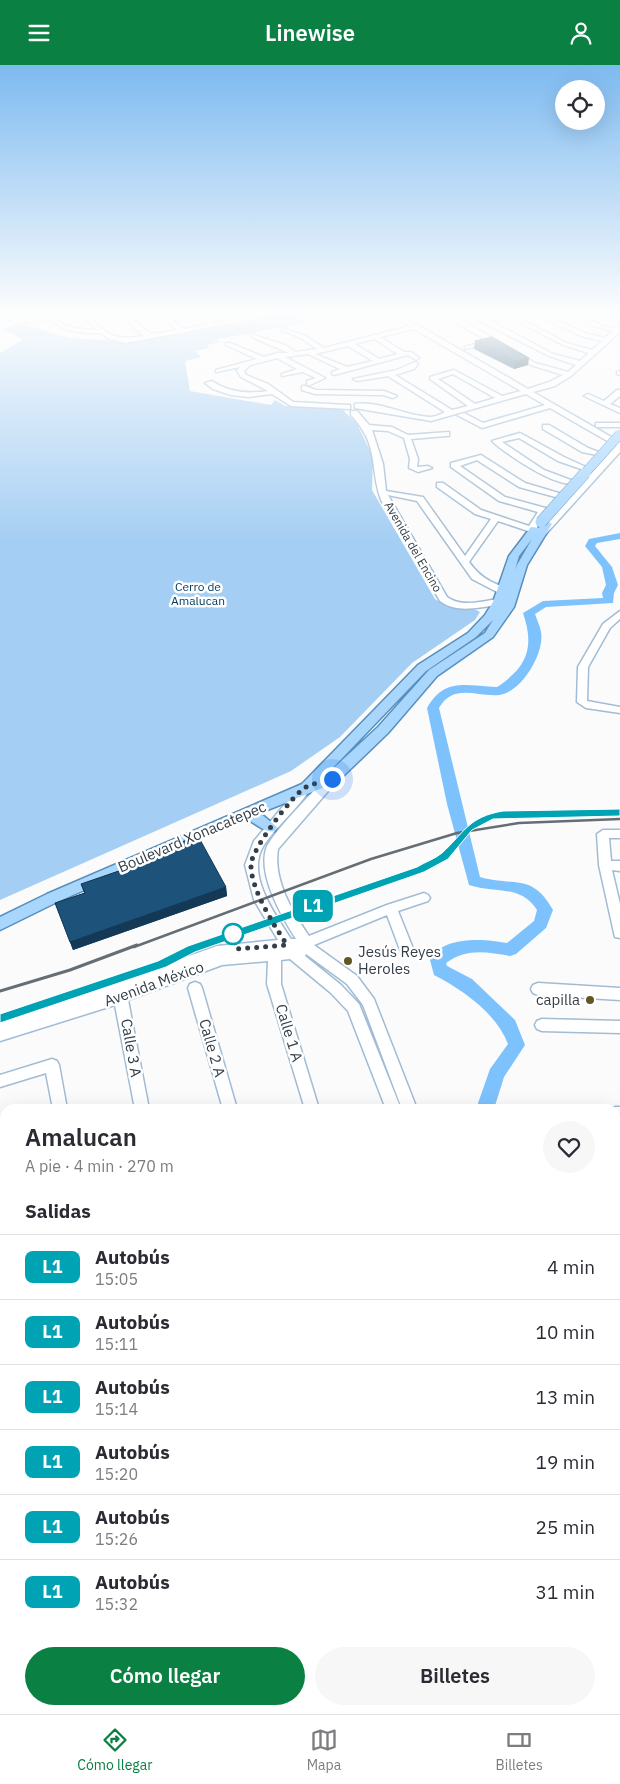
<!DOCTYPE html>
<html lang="es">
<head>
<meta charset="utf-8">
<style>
  :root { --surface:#fff; --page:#f7f7f7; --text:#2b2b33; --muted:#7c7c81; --line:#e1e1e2; --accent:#0b8043 }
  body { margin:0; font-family:"IBM Plex Sans",sans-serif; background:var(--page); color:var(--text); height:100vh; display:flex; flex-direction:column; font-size:19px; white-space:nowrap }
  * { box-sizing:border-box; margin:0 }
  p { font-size:16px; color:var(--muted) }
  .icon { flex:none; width:28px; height:28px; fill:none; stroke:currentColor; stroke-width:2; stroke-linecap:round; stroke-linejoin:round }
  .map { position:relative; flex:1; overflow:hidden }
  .drawer { position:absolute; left:0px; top:1039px; width:620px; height:611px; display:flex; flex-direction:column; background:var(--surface); border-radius:15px 15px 0 0; box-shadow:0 5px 20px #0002 }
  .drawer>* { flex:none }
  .badge { padding:0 10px; border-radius:8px; font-size:18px; line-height:32px }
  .buttons { position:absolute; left:555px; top:15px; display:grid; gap:10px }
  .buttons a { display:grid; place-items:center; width:50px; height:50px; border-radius:50%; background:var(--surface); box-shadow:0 5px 20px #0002; font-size:25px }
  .you { position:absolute; width:25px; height:25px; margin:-12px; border:4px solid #fff; border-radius:50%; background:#1a73e8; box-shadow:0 0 0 8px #1a73e833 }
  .map>.badge { position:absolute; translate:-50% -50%; box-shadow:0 0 0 2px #fff }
  h2 { padding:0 25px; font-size:19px; line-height:45px }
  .round { display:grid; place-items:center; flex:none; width:52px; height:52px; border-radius:26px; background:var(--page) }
  .summary { display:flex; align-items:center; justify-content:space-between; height:85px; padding:0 25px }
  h1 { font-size:24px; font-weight:600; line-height:38px }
  .primary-button { display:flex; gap:10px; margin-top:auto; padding:10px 25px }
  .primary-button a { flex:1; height:58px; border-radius:30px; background:var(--accent); color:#fff; font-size:20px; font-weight:600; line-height:58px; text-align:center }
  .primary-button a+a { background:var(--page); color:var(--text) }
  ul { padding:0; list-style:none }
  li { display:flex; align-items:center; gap:15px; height:65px; padding:0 25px; border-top:1px solid var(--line) }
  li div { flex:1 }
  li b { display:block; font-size:19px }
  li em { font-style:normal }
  li .badge { min-width:55px; font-weight:700; text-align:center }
  header { display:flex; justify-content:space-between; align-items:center; height:65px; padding:0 25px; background:var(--accent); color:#fff; font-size:22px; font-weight:600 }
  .dock { display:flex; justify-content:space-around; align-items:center; height:70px; border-top:1px solid var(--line); background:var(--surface); font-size:14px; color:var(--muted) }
  .dock a { display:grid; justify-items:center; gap:2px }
  .dock .active { color:var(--accent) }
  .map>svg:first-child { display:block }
</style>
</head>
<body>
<header><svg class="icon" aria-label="menu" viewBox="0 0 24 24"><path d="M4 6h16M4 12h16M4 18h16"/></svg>Linewise<svg class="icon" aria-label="person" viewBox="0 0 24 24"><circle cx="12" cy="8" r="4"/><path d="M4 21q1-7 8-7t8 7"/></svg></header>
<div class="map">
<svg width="620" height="1649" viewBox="0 0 620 1649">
  <rect width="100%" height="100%" fill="#fbfbfb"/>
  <path fill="#a4cef3" d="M291,248L306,258L217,274L220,277L207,280L209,283L195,286L201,292L185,296L190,326L271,340L275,335L285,341L341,343L357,359L373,392L372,425L435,534C449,544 466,538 480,547L475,555L412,598L340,672L291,706L0,835V288L23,275L2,263L22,259L69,273L134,277Z"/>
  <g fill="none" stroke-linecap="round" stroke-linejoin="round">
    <path fill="#7dc2fd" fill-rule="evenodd" d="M620,468V474L597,478L595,481L612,502L618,520L614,528L613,538L546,542L535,549C537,555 540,561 541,567C545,588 521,628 499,630C475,632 454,618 439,643L480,812C513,822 532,807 553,845L546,863L516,889L510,891C486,887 467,883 446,898L447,901L472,914L515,955L525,980L504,1012L494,1044H476L490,1004L508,979C496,948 463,925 434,910L430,895C443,870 485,874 507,878L534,856L537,845C520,819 496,829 469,820L447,739L427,643C445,612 465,621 497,622C527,602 535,583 523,548L543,536L603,533L602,528L606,520L602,502L585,481L589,474Z
      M475,1645H501L502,1649H476Z"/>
    <defs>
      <path id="minor" d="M0,246H6L18,256L42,251L37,246C47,245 55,255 65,260C75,264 86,265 97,265L75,246H82C107,267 109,277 144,271L114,246H121L151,269L177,265L153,246H160L184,264L208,259L190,246H197L215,258L239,254L229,246H236L246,253L286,246H298L125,278L109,274L101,268H85L67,265L46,254L15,259Z
        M385,246H392L416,260H420L421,262L528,324L549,317L563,310L531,300L491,278L465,284V282L486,275L451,255L449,252L433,246L452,249L464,246L476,248L553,289L580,296L589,288L563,280L497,246H504L567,278L592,285L602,276L581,271L529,246H536L585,268L605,273L613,266L594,261L567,246C584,246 603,269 620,261V267L571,311L555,321L533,327L620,377V387L545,470L538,468L616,381L550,343L482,363L457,350L464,348L483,358L545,340L526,329L431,356L355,343V339C381,336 405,351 430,352C435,352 441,349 445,347L388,311L357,316L353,314L397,305L415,297L418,299L414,304L395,310L452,345L468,341L430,314V312L454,305L502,331L521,326L414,264L380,272L404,287H411L419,293L416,295L408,290L334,310L332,309V307L340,304L308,289L285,292L325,313L310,320H307V316L316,313L303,307L282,311V309L297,304L277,293L250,300L244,306L246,310L268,319L293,337L347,340H350V344L291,341L272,329L249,332L231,330L213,324L205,318L212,316C229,328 248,329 268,326L241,312L237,306L240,302L216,307V305L257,294L226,280V278H230L264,292L277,288H289L256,274L251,271V269L285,280L296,287L317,284L301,273L282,265V263L305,271L324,283L410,261ZM466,249L549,291L576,300L568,307L535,298L456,252ZM374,274L398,289L379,294L355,279ZM348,281L373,296L347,302L315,289ZM453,309L495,333L475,339L438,314Z
        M593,246H602L620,251V255Z
        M619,306L620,310L617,309V307Z
        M305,321L316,325L384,326L397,331L393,333L383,330L315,329L302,325V321Z
        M617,325H620V331L610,339L620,343V348L584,331L588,329L604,336Z
        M351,346H357L369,360L392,362L408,370L449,367V371H446L411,374L418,394L417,402L428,401L432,403L418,407L409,403L410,394L404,373L388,366L372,365L383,399L386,426L423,432L465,491L491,454L475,449L437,422V418H443L481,445L529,461L538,447L499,436L451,402V398L481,390L525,418L562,429L563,431L559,433L519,422L477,395L460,401L505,432L549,444L537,461L538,465L532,470L528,466L498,456L469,497C482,515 495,520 516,525V529L499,528L472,514L417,436L388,430L447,532C462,543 482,536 499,534L504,537L499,540C479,542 457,549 440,536L381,435C369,401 380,381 351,350Z
        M596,358H620V362H596Z
        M543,360H549L588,383L601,388L597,390L582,387L543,364Z
        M520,368L564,392L588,403L584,405L558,396L519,373L502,377L544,405L576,417C562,427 504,388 492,376Z
        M620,546V554L610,563L588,602L587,636L620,642V648L586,643L577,637L578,602L603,559Z
        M332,710L338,714L336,717L278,784C273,815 292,846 309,871L387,840L424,828L428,830L430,833L428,836L398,846L414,886L412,890H402L387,850L314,880L357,911L374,934L417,1044H402L363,940L347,919L306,889L305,891L341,920L359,939L401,1044H386L348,946L331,928L290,894L281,895V919L319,1044H305L267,919L268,896L222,900L128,935L149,1044H135L115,940L0,976V954L116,917L217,881L278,875L254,835L245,800L254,776L301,720L305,719L311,723C298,744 278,759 264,780C245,809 275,849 291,874H296C282,852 258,811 266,784C270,770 315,725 328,711Z
        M603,765H620V773H609L611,796H620V806L612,805L620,839V873L615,872L614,868L599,800L597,769Z
        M195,917L200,919L202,923L237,1044H223L188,923L190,919Z
        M538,918L620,923V935L538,930L533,928L531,924L533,920Z
        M542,954L620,956V968L542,966L537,964L535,960L537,956Z
        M52,994L57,996L59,1000L67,1044H53L46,1008L0,1022V1010Z
        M615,1042H620V1056H615V1044H611Z
        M615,1136H620V1152H615Z
        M0,1188L5,1189V1205L0,1204Z
        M615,1260L620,1261V1279L615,1278Z
        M0,1289L5,1290V1308L0,1307Z
        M615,1400L620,1401V1419L615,1418Z
        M0,1451L5,1452V1472L0,1471Z
        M615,1560L620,1561V1581L615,1580Z
        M0,1584L5,1585V1605L0,1604Z
        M0,1613H5V1635H0Z
        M615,1627H620V1649L607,1645H615Z
        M92,1645H114L113,1649H91Z
        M151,1645H196L198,1649H153Z
        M294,1645H335V1649H293Z"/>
      <path id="major" d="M547,456L552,459L527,500L514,542L493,572L437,611L388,668L337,717L260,748L277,762L275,766C264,769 256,757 245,754L57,837L0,865V852L47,829L302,719L418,600L468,568L485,550L493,537L509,491L531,462L539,463L543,457ZM532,474L517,500L515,505L519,491ZM493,555L485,568L429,605L378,662L324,712L426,606L476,572Z"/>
    </defs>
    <use href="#minor" stroke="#a1bcd4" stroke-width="3"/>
    <use href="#major" stroke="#598fbc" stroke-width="3"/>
    <use href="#minor" fill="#fff" fill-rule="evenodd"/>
    <use href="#major" fill="#a8d6fd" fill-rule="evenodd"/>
    <path stroke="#656d75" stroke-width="2.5" d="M134,882L371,794L457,768L519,758L620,754"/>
    <path stroke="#656d75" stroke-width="3" d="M0,926L70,905L137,880"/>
    <defs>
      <path id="major-bridge-far1" d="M584,409L620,369"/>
      <path id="major-bridge" d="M541,457L585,408"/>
    </defs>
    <use href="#major-bridge-far1" stroke="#598fbc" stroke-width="10" stroke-linecap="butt"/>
    <use href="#major-bridge" stroke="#598fbc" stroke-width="12" stroke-linecap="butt"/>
    <use href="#major-bridge-far1" stroke="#a8d6fd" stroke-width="9"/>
    <use href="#major-bridge" stroke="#a8d6fd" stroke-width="11"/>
  </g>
  <path fill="#19476a" d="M475,276L528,300L514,304L474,284Z
    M146,790L226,822L227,831L73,885L55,838L84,828L81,819L147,796Z"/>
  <path fill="#143956" d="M529,293L528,300L514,304L515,296Z
    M226,822L227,831L73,885L70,877Z"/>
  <path fill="#1d527b" stroke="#143956" d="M492,272L529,293L515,296L475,276Z
    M198,771L226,822L70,877L55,838L85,828L81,819L148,796L146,790Z"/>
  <linearGradient id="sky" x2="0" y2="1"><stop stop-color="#7dbaf0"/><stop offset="0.52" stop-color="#fdfdfd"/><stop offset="1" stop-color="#fdfdfd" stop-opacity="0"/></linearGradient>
  <rect width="620" height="477" fill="url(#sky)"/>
  <path fill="#00a3b4" stroke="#fff" d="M620,744V751L493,754L472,765L448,794L424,807L195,887L166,902L0,958V949L158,896L188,881L417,802C425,797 435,794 442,788C465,767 468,752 503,746Z"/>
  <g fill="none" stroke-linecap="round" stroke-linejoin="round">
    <path stroke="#333e48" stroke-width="5" stroke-dasharray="0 9" d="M233,869L236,884L287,880C274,860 250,823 251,799C252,784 293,729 306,722C314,718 324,717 332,714"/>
  </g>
  <circle fill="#fff" stroke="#00a3b4" stroke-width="2.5" cx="233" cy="869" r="10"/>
  <g fill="#635723" stroke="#fff" stroke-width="2">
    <circle cx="348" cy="896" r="5"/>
    <circle cx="590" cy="935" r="5"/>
  </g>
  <g text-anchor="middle" stroke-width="5" stroke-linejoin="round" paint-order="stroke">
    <g font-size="12" fill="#333e48" stroke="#fff">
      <text transform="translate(413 482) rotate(60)" y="4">Avenida del Encino</text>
    </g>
    <g font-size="12" fill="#053c62" stroke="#fff">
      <text x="198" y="526">Cerro de<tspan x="198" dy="14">Amalucan</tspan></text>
    </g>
    <g font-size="15" fill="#333e48" stroke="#fff">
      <text transform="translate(192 772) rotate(-23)" y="5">Boulevard Xonacatepec</text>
      <text transform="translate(154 919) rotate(-20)" y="5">Avenida México</text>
      <text transform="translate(289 968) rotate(73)" y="5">Calle 1 A</text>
      <text transform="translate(131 983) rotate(80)" y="5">Calle 3 A</text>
      <text transform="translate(212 983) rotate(74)" y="5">Calle 2 A</text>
    </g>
    <g font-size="15" fill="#333e48" stroke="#fff" text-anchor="start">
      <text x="358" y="892">Jesús Reyes<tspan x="358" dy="17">Heroles</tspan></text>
      <text x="580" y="940" text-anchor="end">capilla</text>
    </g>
  </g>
</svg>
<div class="buttons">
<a><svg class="icon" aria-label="locate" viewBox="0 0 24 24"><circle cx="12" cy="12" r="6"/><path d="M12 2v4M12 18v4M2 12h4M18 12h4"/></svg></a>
</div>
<div class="you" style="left:332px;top:714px"></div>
<b class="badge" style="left:313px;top:841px;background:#00a3b4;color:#fff">L1</b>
<section class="drawer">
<div class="summary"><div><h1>Amalucan</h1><p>A pie · 4 min · 270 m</p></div><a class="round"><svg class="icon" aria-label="heart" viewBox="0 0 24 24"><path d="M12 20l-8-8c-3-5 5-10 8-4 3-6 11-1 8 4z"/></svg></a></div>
<h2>Salidas</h2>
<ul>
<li><span class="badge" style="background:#00a3b4;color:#fff">L1</span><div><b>Autobús</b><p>15:05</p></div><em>4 min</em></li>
<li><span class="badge" style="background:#00a3b4;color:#fff">L1</span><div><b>Autobús</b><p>15:11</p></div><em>10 min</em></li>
<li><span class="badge" style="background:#00a3b4;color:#fff">L1</span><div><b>Autobús</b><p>15:14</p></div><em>13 min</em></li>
<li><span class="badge" style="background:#00a3b4;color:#fff">L1</span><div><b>Autobús</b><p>15:20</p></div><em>19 min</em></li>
<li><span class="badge" style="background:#00a3b4;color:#fff">L1</span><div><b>Autobús</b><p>15:26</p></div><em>25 min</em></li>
<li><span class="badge" style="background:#00a3b4;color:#fff">L1</span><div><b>Autobús</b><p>15:32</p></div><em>31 min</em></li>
</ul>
<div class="primary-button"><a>Cómo llegar</a><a>Billetes</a></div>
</section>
</div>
<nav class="dock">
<a class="active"><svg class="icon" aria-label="directions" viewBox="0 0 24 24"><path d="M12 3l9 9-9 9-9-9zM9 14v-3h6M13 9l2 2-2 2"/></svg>Cómo llegar</a>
<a><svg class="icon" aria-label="map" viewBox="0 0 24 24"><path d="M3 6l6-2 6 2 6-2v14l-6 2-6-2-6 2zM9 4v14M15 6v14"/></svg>Mapa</a>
<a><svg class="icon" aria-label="tickets" viewBox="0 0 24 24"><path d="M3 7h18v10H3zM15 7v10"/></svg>Billetes</a>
</nav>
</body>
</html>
